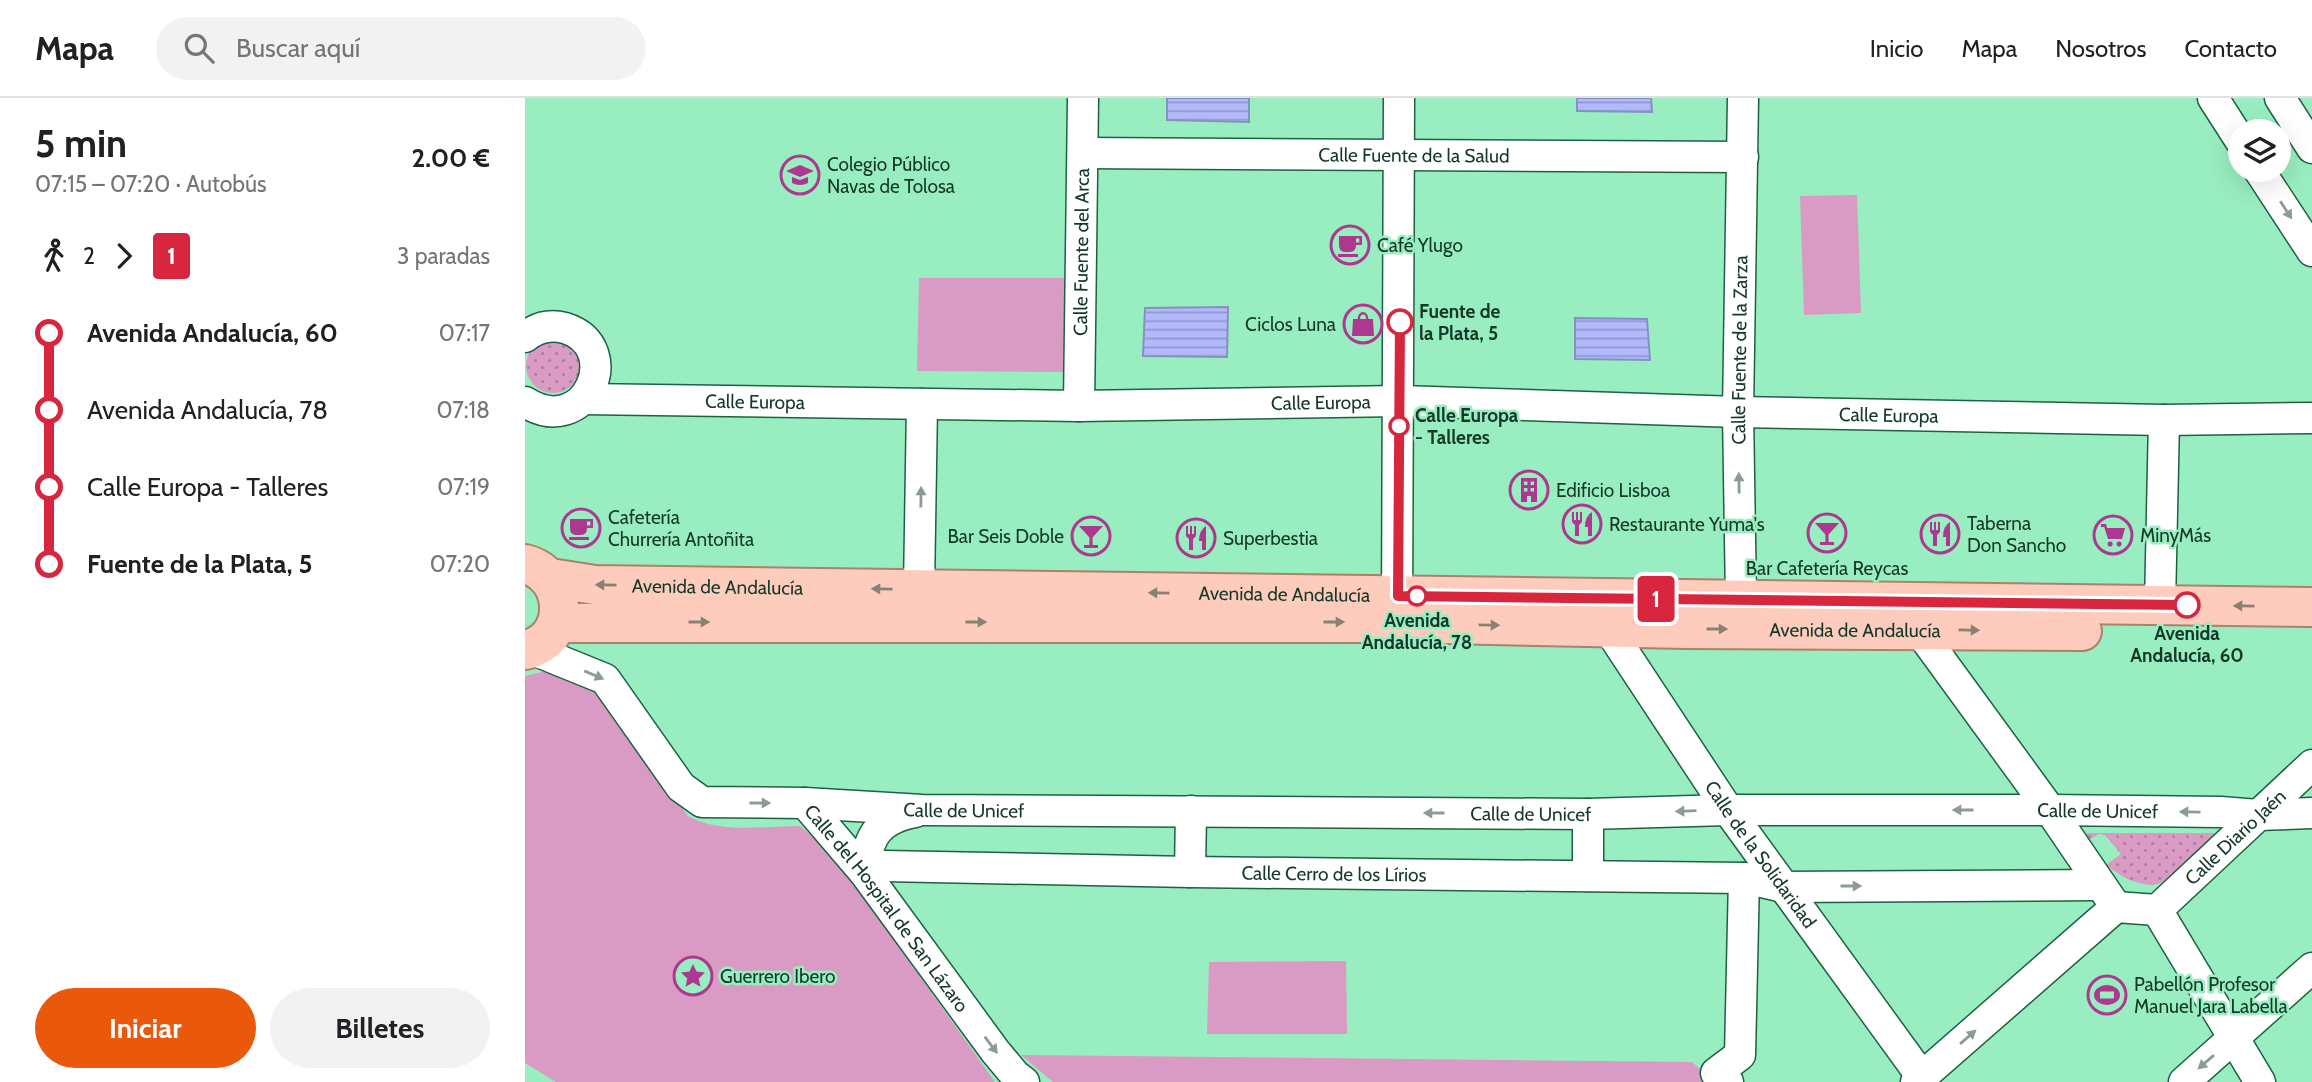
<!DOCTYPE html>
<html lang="es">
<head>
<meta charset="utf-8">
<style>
  :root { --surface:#fff; --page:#f2f2f2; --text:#202124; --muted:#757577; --line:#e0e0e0; --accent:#ea580c }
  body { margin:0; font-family:Cabin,sans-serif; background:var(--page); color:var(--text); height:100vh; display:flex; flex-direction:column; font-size:26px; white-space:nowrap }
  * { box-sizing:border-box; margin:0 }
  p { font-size:23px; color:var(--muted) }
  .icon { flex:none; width:38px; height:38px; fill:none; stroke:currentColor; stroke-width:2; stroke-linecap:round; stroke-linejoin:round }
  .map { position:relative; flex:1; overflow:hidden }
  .panel { display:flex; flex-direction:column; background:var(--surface); width:525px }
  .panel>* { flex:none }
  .badge { padding:0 14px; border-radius:5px; font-size:24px; line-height:46px }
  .controls { position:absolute; left:1703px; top:21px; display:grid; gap:14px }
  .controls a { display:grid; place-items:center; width:63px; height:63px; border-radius:50%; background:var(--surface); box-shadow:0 7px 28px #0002; font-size:35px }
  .map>.badge { position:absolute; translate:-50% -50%; box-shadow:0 0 0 4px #fff }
  .legs { display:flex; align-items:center; gap:10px; height:77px; padding:0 35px; font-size:23px }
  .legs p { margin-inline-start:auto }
  .overview { display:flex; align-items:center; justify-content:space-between; height:119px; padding:0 35px }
  h1 { font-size:38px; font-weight:700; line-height:52px }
  .cta { display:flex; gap:14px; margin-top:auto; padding:14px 35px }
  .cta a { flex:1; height:80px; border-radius:42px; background:var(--accent); color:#fff; font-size:28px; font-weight:700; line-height:80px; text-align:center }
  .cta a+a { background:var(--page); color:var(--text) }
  ul { padding:0 35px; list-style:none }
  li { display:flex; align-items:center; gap:24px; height:77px; font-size:26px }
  li i { display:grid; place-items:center; width:10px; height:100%; margin:0 9px; background:currentColor }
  li i::after { content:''; width:18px; height:18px; margin:-9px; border:5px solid; border-radius:50%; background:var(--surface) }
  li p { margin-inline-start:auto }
  li:first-child i { background:linear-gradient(#0000 50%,currentColor 0) }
  li:last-child i { background:linear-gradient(currentColor 50%,#0000 0) }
  header { display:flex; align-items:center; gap:42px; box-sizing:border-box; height:98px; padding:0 35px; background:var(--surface); border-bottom:2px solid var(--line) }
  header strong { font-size:33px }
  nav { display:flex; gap:38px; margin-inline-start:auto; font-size:24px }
  .search { width:490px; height:63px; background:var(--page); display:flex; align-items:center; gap:18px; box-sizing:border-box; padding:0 24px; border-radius:38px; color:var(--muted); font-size:26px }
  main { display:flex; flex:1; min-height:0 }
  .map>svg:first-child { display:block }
</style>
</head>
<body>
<header>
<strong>Mapa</strong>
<div class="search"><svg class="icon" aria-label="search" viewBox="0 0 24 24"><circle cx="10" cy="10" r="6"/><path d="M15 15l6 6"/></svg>Buscar aquí</div>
<nav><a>Inicio</a><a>Mapa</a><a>Nosotros</a><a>Contacto</a></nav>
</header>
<main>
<section class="panel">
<div class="overview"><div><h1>5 min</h1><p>07:15 – 07:20 · Autobús</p></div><b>2.00 €</b></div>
<div class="legs"><svg class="icon" aria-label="walk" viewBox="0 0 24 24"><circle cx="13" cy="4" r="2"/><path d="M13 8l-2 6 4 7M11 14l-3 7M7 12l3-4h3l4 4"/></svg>2<svg class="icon" aria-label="forward" viewBox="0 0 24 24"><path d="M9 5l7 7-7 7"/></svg><b class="badge" style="background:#d7263d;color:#fff">1</b><p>3 paradas</p></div>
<ul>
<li><i style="color:#d7263d"></i><b>Avenida Andalucía, 60</b><p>07:17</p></li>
<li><i style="color:#d7263d"></i><span>Avenida Andalucía, 78</span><p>07:18</p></li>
<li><i style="color:#d7263d"></i><span>Calle Europa - Talleres</span><p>07:19</p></li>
<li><i style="color:#d7263d"></i><b>Fuente de la Plata, 5</b><p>07:20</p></li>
</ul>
<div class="cta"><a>Iniciar</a><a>Billetes</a></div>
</section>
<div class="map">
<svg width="1787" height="984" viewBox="0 0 1787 984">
  <defs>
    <pattern id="grass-dots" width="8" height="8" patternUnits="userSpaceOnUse" patternTransform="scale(1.75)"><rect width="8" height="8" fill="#d99bc4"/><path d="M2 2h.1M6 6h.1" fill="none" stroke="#af7f9f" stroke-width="1.8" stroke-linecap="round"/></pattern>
    <pattern id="water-rules" width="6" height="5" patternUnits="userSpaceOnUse" patternTransform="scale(1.75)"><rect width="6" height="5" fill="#b3b9fc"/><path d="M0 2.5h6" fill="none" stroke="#9097cc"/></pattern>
  </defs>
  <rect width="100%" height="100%" fill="#98eec0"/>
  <path fill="url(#grass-dots)" d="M1 268a27 27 0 1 1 54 0a27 27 0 1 1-54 0Z
    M1563,735H1689L1690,739C1679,748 1643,783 1633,786C1615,790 1595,778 1581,767L1596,756L1580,737L1574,736L1564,742L1560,736Z"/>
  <path fill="#d99bc4" d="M1332,97L1336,215L1279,217L1275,98Z
    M394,180H541L544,274L392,273Z
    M21,573L61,581L163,718C195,736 239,728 275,728L309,758L470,984H31L0,965V578Z
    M821,863L822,936H682L684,864Z
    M496,957L1167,964L1189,984H528Z"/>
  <path fill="url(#water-rules)" stroke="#8493bc" stroke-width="2" d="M642,0H724V24L642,22Z
    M1052,0H1126L1127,14L1052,13Z
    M703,209L702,259L618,258L620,210Z
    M1050,220L1122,221L1125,262L1050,261Z"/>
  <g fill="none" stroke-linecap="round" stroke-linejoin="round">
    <defs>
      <g id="minor">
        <path d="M1688,0L1715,42"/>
        <path d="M1755,0L1787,50"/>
        <path id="s1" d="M558,55L1218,59"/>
        <path d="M1734,72L1787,153"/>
        <path d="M0,239C12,229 25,226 40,230C101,249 61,343 0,304"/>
        <path id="s2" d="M58,301L554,308L875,303L1213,314L1639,322L1787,320"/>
        <path id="s3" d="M554,308L558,0"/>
        <path d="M394,491L397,306"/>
        <path id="s4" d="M1216,502L1213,314L1218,0"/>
        <path d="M1635,507L1639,322"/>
        <path d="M872,517L874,0"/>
        <path id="s5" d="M1083,530L1203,712L1397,979"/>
        <path d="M1393,531L1525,712L1591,809"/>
        <path id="s6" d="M6,551L80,581L156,689L177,704L280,705L339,774L470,953L490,977L499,984"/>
        <path id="s7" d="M280,705L397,712L1063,716L1203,712H1525L1696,714L1733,717L1787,715"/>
        <path id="s8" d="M359,768L665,774L1219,780L1258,789L1576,787"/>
        <path d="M339,774C343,738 353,721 390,714"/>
        <path d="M665,774L666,713"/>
        <path d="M1063,778V716"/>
        <path id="s9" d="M1632,812L1787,667"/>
        <path d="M1632,812L1735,984"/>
        <path d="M1203,984L1191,975L1215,957L1219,780"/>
        <path d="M1391,984L1591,809L1632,812"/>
        <path d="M1659,984L1787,870"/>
      </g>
      <g id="major">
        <path d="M0,466C44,477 47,542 0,552"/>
        <path id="s10" d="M25,480L70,487L1787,509"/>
        <path id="s11" d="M33,525H872L1162,531L1557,533"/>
      </g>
    </defs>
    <use href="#minor" stroke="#1e6142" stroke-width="33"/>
    <use href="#major" stroke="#aa826b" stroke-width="42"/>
    <use href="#minor" stroke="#fff" stroke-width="30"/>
    <use href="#major" stroke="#fdccbc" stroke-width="38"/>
  </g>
  <defs><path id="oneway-solid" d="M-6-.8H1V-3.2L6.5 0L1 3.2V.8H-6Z" transform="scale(1.75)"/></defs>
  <g fill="#8a9c94">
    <use href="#oneway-solid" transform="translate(1761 112) rotate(57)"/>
    <use href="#oneway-solid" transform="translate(1214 385) rotate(-91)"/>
    <use href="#oneway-solid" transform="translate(396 399) rotate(-89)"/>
    <use href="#oneway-solid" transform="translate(69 577) rotate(23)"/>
    <use href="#oneway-solid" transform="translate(235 705)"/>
    <use href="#oneway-solid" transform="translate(1438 712) rotate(-180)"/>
    <use href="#oneway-solid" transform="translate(1161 713) rotate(178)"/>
    <use href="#oneway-solid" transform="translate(1665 714) rotate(-179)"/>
    <use href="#oneway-solid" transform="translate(909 715) rotate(-180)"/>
    <use href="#oneway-solid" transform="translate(1326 788)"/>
    <use href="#oneway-solid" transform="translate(1443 939) rotate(-41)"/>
    <use href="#oneway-solid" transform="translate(466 947) rotate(53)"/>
    <use href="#oneway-solid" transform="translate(1681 964) rotate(139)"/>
  </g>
  <g fill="#898272">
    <use href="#oneway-solid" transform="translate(81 487) rotate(-179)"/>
    <use href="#oneway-solid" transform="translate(357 491) rotate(-179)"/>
    <use href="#oneway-solid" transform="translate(634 495) rotate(-179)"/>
    <use href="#oneway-solid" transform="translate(1719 508) rotate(-179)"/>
    <use href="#oneway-solid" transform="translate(174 524)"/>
    <use href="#oneway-solid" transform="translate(451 524)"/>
    <use href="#oneway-solid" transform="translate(809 524)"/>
    <use href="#oneway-solid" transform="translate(964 527) rotate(1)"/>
    <use href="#oneway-solid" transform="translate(1192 531)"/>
    <use href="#oneway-solid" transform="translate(1444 532) rotate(1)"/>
  </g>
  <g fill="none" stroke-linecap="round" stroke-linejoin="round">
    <defs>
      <path id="line-1" d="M875,224L873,498L1662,507"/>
    </defs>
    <use href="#line-1" stroke="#fff" stroke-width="16"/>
    <use href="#line-1" stroke="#d7263d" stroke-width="10"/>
  </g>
  <defs>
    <symbol id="school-ring" viewBox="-11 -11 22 22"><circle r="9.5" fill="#98eec0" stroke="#ae3890" stroke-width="1.5"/><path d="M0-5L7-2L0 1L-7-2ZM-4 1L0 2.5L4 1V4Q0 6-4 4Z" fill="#ae3890"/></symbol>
    <symbol id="cafe-ring" viewBox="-11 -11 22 22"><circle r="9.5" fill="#98eec0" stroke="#ae3890" stroke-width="1.5"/><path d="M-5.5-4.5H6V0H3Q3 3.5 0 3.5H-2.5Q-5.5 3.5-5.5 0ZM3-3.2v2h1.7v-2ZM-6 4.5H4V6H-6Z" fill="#ae3890"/></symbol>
    <symbol id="shop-ring" viewBox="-11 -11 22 22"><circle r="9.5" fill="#98eec0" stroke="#ae3890" stroke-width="1.5"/><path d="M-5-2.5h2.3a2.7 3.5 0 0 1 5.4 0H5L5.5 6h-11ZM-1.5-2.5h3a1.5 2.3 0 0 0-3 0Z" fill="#ae3890"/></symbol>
    <symbol id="building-ring" viewBox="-11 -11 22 22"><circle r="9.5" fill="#98eec0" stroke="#ae3890" stroke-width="1.5"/><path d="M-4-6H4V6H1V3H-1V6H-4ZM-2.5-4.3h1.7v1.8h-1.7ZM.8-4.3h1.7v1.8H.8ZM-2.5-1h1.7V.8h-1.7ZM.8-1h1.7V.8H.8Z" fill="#ae3890"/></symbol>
    <symbol id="restaurant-ring" viewBox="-11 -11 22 22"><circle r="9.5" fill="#98eec0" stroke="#ae3890" stroke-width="1.5"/><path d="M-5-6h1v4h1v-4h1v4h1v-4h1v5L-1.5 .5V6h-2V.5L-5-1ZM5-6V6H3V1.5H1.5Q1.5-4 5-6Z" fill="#ae3890"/></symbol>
    <symbol id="bar-ring" viewBox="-11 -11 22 22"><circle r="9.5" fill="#98eec0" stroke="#ae3890" stroke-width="1.5"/><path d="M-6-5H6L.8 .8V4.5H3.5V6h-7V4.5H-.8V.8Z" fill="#ae3890"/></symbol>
    <symbol id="supermarket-ring" viewBox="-11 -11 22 22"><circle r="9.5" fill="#98eec0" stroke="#ae3890" stroke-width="1.5"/><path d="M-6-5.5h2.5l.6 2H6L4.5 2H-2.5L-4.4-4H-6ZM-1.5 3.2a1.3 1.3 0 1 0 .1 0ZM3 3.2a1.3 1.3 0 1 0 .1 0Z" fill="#ae3890"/></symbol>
    <symbol id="sight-ring" viewBox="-11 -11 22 22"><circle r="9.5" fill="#98eec0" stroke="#ae3890" stroke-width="1.5"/><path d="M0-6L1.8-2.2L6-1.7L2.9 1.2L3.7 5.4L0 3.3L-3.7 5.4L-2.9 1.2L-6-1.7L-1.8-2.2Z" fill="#ae3890"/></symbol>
    <symbol id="stadium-ring" viewBox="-11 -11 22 22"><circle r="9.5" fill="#98eec0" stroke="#ae3890" stroke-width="1.5"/><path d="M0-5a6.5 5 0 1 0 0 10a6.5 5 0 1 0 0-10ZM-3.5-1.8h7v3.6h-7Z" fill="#ae3890"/></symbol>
  </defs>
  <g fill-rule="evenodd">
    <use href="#school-ring" x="253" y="55" width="44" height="44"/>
    <use href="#cafe-ring" x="803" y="125" width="44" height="44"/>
    <use href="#shop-ring" x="816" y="204" width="44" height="44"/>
    <use href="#building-ring" x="982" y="370" width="44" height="44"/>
    <use href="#restaurant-ring" x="1035" y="404" width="44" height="44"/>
    <use href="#cafe-ring" x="34" y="408" width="44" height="44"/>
    <use href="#bar-ring" x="1280" y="413" width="44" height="44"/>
    <use href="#restaurant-ring" x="1393" y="414" width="44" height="44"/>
    <use href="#supermarket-ring" x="1566" y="415" width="44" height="44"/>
    <use href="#bar-ring" x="544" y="416" width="44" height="44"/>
    <use href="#restaurant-ring" x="649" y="418" width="44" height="44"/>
    <use href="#sight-ring" x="146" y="856" width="44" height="44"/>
    <use href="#stadium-ring" x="1560" y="875" width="44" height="44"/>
  </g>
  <g fill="#fff" stroke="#d7263d" stroke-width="3.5">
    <circle cx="875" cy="224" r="12"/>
    <circle cx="874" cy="328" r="9"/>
    <circle cx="892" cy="498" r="9"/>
    <circle cx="1662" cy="507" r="12"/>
  </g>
  <g text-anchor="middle" stroke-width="5" stroke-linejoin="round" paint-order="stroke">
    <g font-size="19" fill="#153928" stroke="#98eec0">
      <text dy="7" stroke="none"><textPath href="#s1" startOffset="331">Calle Fuente de la Salud</textPath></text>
      <text dy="7" stroke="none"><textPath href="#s3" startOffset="154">Calle Fuente del Arca</textPath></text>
      <text dy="7" stroke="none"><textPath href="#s4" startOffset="250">Calle Fuente de la Zarza</textPath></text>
      <text dy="7" stroke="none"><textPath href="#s2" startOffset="172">Calle Europa</textPath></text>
      <text dy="7" stroke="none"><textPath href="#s2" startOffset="738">Calle Europa</textPath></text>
      <text dy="7" stroke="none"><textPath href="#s2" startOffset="1306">Calle Europa</textPath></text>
      <text dy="7" stroke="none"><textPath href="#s10" startOffset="168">Avenida de Andalucía</textPath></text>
      <text dy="7" stroke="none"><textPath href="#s10" startOffset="735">Avenida de Andalucía</textPath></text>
      <text dy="7" stroke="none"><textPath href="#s11" startOffset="1297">Avenida de Andalucía</textPath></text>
      <text dy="7" stroke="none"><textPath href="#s7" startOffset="159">Calle de Unicef</textPath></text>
      <text dy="7" stroke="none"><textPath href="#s7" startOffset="1293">Calle de Unicef</textPath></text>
      <text dy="7" stroke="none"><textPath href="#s7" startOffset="726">Calle de Unicef</textPath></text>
      <text dy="7" stroke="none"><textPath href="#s9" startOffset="107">Calle Diario Jaén</textPath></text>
      <text dy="7" stroke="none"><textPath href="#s5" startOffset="273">Calle de la Solidaridad</textPath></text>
      <text dy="7" stroke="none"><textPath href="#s8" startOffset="450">Calle Cerro de los Lírios</textPath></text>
      <text dy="7" stroke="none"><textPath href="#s6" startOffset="474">Calle del Hospital de San Lázaro</textPath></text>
    </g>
    <g font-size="19" fill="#153928" stroke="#98eec0" text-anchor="start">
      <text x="302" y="73">Colegio Público<tspan x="302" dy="22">Navas de Tolosa</tspan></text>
      <text x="852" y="154">Café Ylugo</text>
      <text x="811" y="233" text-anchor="end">Ciclos Luna</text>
      <text x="1031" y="399">Edificio Lisboa</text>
      <text x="83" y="426">Cafetería<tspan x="83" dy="22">Churrería Antoñita</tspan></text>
      <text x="1442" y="432">Taberna<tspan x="1442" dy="22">Don Sancho</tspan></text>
      <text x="1084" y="433">Restaurante Yuma's</text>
      <text x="1615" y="444">MinyMás</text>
      <text x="539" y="445" text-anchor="end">Bar Seis Doble</text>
      <text x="698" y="447">Superbestia</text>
      <text x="1302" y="477" text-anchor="middle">Bar Cafetería Reycas</text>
      <text x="195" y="885">Guerrero Ibero</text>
      <text x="1609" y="893">Pabellón Profesor<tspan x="1609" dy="22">Manuel Jara Labella</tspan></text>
    </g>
    <g font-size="19" font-weight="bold" fill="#153928" stroke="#98eec0" text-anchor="start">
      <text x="894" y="220">Fuente de<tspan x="894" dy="22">la Plata, 5</tspan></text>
      <text x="890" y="324">Calle Europa<tspan x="890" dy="22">- Talleres</tspan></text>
      <text x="892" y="529" text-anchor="middle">Avenida<tspan x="892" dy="22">Andalucía, 78</tspan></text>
      <text x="1662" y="542" text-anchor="middle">Avenida<tspan x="1662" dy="22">Andalucía, 60</tspan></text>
    </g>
  </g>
</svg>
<div class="controls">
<a><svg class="icon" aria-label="layers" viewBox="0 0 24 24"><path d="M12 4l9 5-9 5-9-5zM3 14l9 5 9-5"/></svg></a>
</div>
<b class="badge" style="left:1131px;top:501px;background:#d7263d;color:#fff">1</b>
</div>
</main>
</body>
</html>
